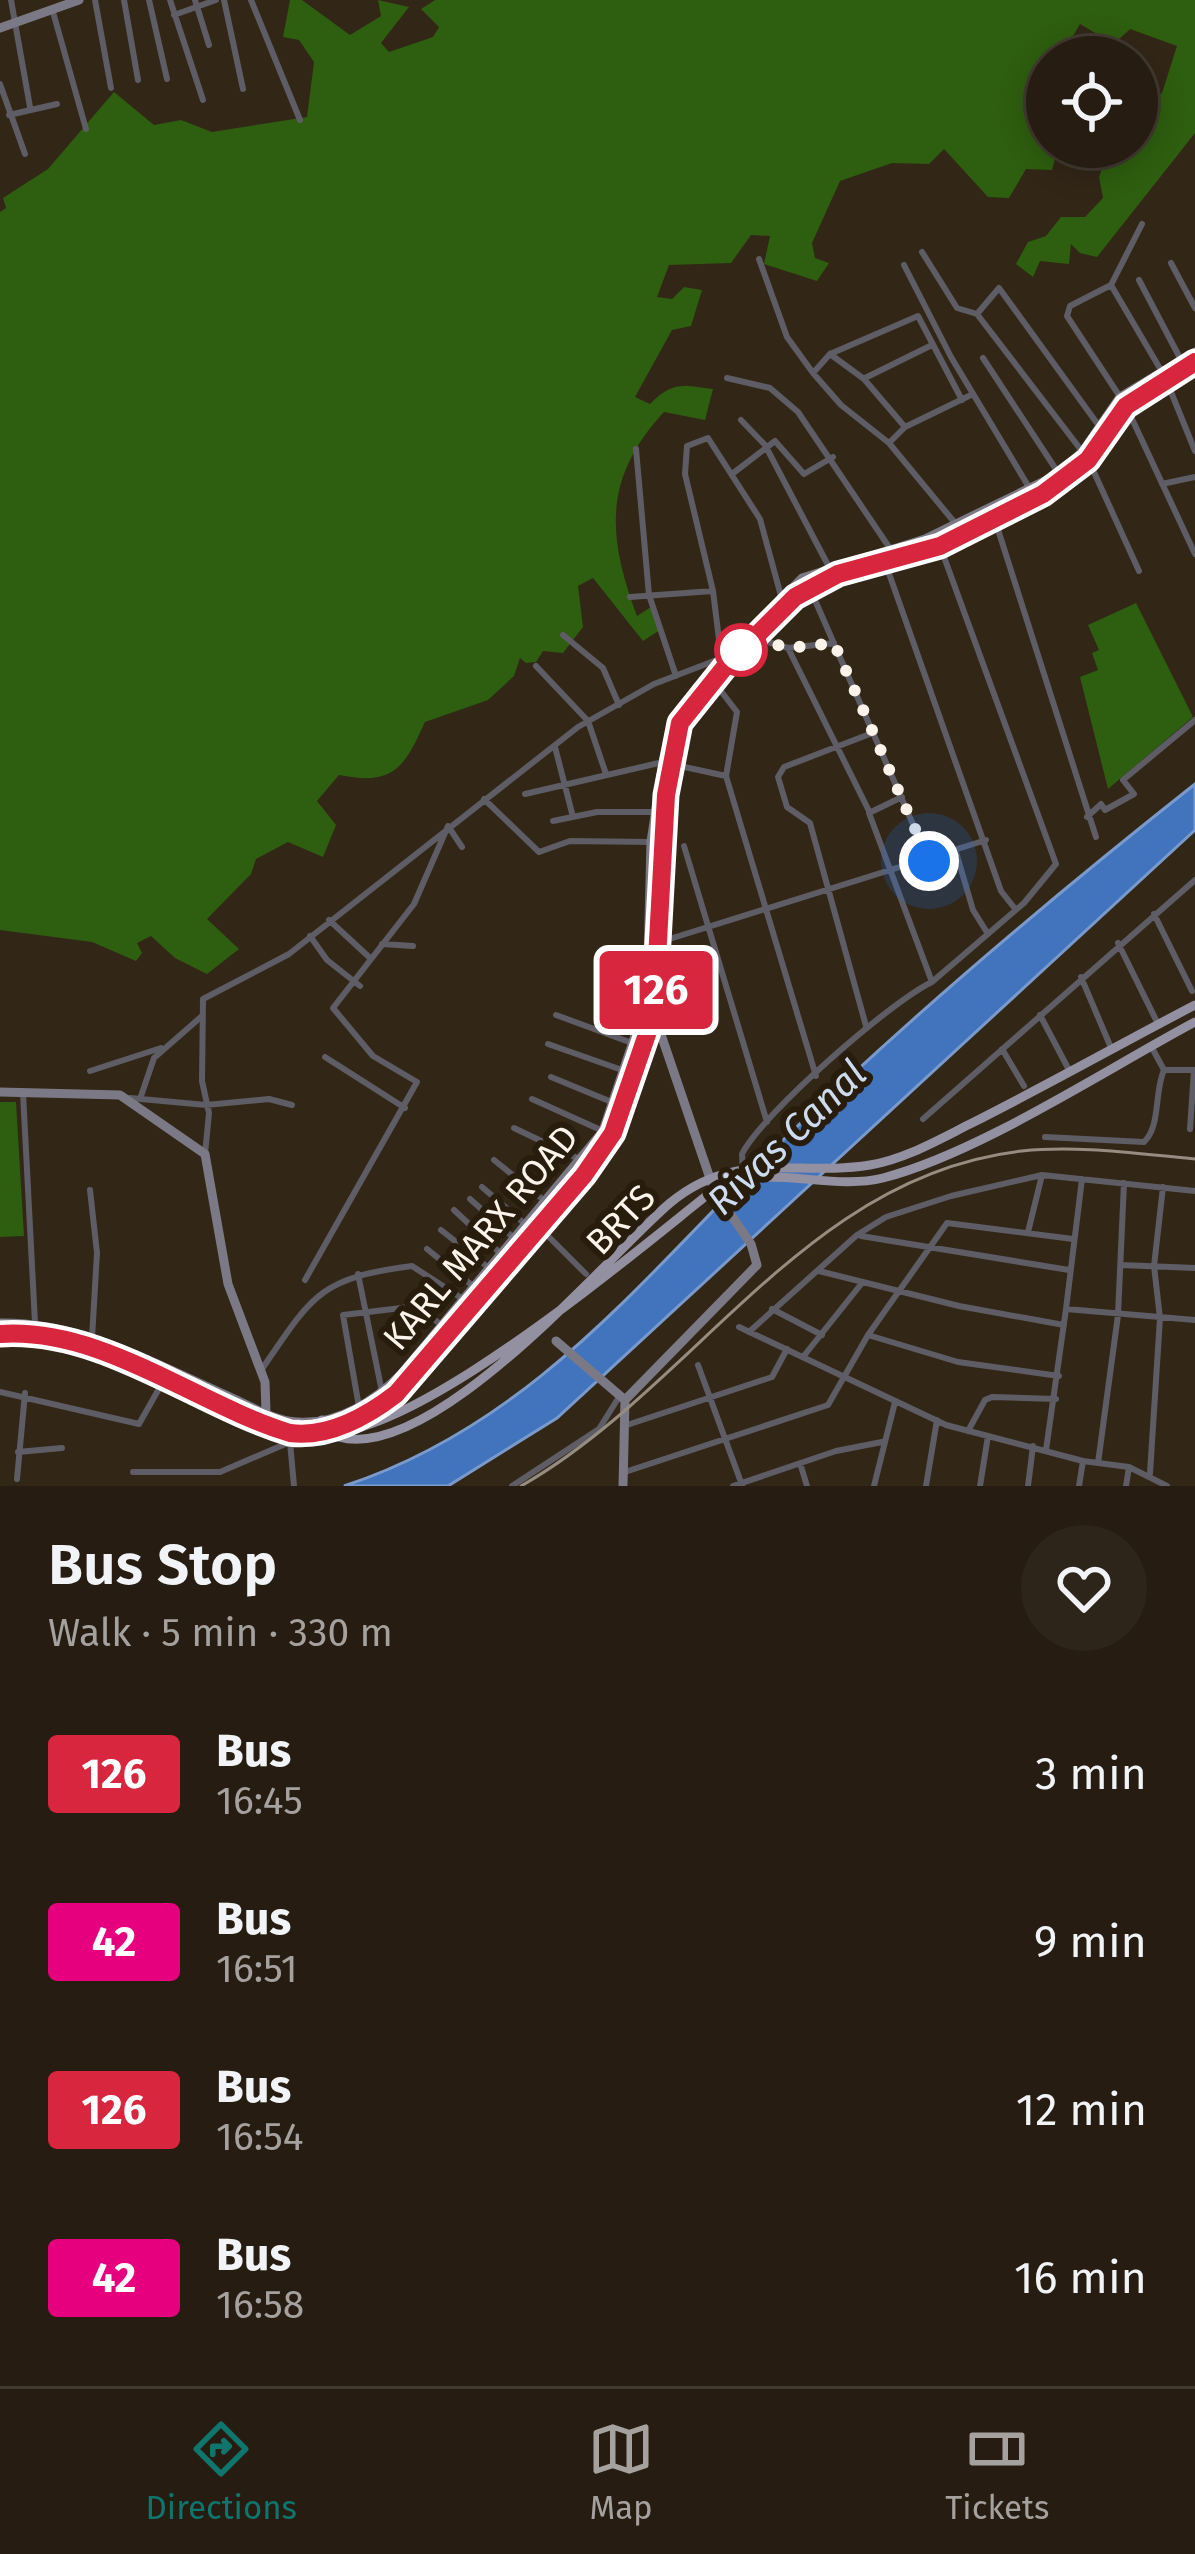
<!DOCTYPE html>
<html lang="en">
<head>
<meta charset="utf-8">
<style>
  :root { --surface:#261c11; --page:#2e251a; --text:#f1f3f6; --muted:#a4a19f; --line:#423a31; --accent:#0f766e }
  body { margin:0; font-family:"Fira Sans",sans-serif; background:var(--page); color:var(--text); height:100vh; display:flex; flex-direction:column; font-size:45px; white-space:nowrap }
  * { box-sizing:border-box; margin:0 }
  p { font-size:39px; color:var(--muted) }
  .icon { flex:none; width:66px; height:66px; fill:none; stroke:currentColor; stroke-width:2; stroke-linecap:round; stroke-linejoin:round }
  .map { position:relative; height:1486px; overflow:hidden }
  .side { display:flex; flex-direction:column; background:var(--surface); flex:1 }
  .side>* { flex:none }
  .badge { padding:0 24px; border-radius:9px; font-size:42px; line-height:78px }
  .tools { position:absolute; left:1026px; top:36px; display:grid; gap:24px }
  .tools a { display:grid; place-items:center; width:132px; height:132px; border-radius:50%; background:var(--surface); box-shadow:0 6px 30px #0003,0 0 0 3px var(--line); font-size:60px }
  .you { position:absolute; width:60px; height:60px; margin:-30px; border:9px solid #fff; border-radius:50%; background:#1a73e8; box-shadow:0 0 0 18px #1a73e833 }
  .map>.badge { position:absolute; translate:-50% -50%; box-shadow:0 0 0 6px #fff }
  .round { display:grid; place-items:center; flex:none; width:126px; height:126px; border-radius:63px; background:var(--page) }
  .headline { display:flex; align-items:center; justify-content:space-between; height:204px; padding:0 48px }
  h1 { font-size:57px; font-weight:600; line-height:90px }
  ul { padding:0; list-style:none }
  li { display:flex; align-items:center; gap:36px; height:168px; padding:0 48px }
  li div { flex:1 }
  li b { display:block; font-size:45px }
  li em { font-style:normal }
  li .badge { min-width:132px; font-weight:700; text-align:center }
  .dock { display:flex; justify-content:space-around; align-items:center; height:168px; border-top:3px solid var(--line); background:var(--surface); font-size:33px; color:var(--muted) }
  .dock a { display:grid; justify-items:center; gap:6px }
  .dock .on { color:var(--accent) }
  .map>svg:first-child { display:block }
</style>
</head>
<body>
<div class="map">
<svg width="1195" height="1486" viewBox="0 0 1195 1486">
  <rect width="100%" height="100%" fill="#322617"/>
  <path fill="#2e5e0f" d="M290,0H302L350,35L381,16L378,0L409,7L381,43L389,52L433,37L439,27L421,9L435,0H1195V133L1097,257L1080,253L1071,244L1069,264L1040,261L1033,277L1016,264L1028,242L1046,236L1061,217H1085L1103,198L1099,177L1110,147H1137V112L1162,93L1177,46L1130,29L1114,44L1080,24L1061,57H1047V147H1058L1052,170L1026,169L1009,198L988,197L944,149L929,164L892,163L840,181L812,243L815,258L829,263L817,281L764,264L770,236L751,235L731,263L669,265L657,297L672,299L684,287L702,290L691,326L672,330L635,397L650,404C672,381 683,385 713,389L705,420L664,412C603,478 607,536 637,616L651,607L660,630L643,641L593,578L578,586L583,627L563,653L543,651L536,662L526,663L520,658L514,676L488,700L425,722C404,768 394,786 339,775L317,801L336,825L323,857L288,842L256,859L251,874L207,919L239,949L207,974L175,958L151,936L137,943L142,953L136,961L92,942L0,930V212L6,208L3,198L48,169L114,92L154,125L181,120L212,132L307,117L314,62L299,40L283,37Z
    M1136,603L1193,717L1108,789L1080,677L1098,670L1092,653L1099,650L1088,625Z
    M0,1102H16L24,1236L0,1237Z"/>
  <path fill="#4274be" stroke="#7a9acb" stroke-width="3" d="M1195,784V830L557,1418L448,1486H344C533,1424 645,1275 782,1141C913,1014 1052,897 1195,784Z"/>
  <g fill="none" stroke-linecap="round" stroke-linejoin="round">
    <path stroke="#5e5c65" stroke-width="6" d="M11,0L30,107
      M95,0L111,88
      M124,0L138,80
      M149,0L167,79
      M170,0L203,100
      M195,0L209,45
      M224,0L243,89
      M251,0L300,120
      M53,12L86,129
      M174,15L216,0
      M0,84L25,154
      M9,115L57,104
      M1142,224L1111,285L1070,306L1067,316L1126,406L1195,554
      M922,252L957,308L977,314L1088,459L1139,571
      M759,259L787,337L813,373L841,405L889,443L955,523
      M1171,263L1195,308
      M904,265L951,357L1030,489
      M1139,280L1181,360
      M1111,285L1162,372
      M977,314L999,288L1099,426
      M830,354L864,379L905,427
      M983,358L1059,474
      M813,373L830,354L918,316L962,400
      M727,378L770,388L798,412L891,550
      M865,378L932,345
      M1167,382L1195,451
      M741,420L765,445L829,567
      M889,443L905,427L973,394
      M636,449L649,595L676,676
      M732,474L775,441L804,474L833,457
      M1162,484L1195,477
      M994,517L1096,837
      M886,565L1001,891L1016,910
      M811,591L929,861
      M630,597L713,591
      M563,635L603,668L619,705
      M754,638L788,648L834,643
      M788,648L869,811
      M721,656L713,591L685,474L687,446L708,438L760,519L781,596
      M536,666L588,721L606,774
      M714,682L737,712L726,776L816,1076
      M555,747L573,817
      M671,764L726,776
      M525,794L663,762
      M484,799L539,852L570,841L651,842
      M1087,817L1101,804L1105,810L1134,794L1123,780L1195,720
      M553,821L597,812H655
      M684,846L767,1122
      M956,852L973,910L988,934
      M1154,914L1192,991
      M329,920L369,957
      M310,936L327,960L360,986
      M660,942L986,840
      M1118,943L1158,1024
      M382,944L413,946
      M1081,977L1112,1050
      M932,982L1024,903L1056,864L940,546
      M556,1015L632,1043
      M1040,1015L1069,1070
      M866,1026L810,823L787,807L778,777L784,767L875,732
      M548,1044L622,1070
      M1151,1046L1164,1070H1193
      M1002,1049L1024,1086
      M325,1057L405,1108
      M90,1071L161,1048
      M551,1077L614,1103
      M23,1093L35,1323
      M130,1098L206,1105L269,1099L292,1105
      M140,1099L154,1058L202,1016
      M532,1099L603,1131
      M923,1119L1195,880
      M514,1128L579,1159
      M1190,1129L1194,1070
      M1045,1137L1144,1142C1161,1126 1154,1092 1164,1070
      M205,1154L209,1113L202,1081L203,999L289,954L578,727L654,684L727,656
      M494,1160L545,1201
      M743,1173L742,1154C762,1114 890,1002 932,982L869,813L902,797
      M482,1187L525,1224
      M90,1190L97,1253L92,1338
      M470,1199L515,1239
      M454,1210L501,1254
      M539,1227L586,1274
      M441,1230L489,1268
      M1028,1232L1042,1175
      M861,1236L1069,1270
      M427,1249L473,1286
      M1121,1265L1195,1268
      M819,1271L959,1306L1064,1325
      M358,1274L382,1392
      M305,1280L417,1082L373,1056L333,1008L414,904L448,826L462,847
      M772,1309L822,1335
      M1066,1309L1082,1179
      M739,1327L946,1425L1083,1461L1129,1467L1167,1486
      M749,1332L857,1235L886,1217L951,1196L1042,1175L1195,1191
      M803,1357L862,1283
      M698,1365L742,1485
      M262,1369C313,1294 320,1278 412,1266L463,1299
      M1059,1376L958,1362L868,1335L947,1223L1073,1239
      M0,1392L139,1424L165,1378
      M359,1407L343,1315L418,1306L440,1324
      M627,1425L772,1377L787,1349
      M968,1431L985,1400L992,1397L1056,1399
      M290,1442L294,1486
      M1046,1450L1066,1309L1195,1320
      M18,1452L62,1448
      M800,1463L807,1486
      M1098,1463L1118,1315L1124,1183
      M133,1472H220L290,1442
      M625,1472L828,1405L868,1335
      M1150,1473L1160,1318L1154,1266L1163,1187
      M17,1479L25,1393
      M512,1486L599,1429L619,1397
      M733,1486L836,1451L882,1442
      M874,1486L895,1402
      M926,1486L937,1420
      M980,1486L988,1436
      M1028,1486L1033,1446
      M1079,1486L1083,1461
      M1126,1486L1129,1467"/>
    <path stroke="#7c7987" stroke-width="9" d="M0,28L79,0
      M0,1092L120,1095L205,1154L228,1284L265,1382L266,1412
      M0,1323C82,1322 155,1364 228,1396C249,1405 274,1421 297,1422C339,1425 376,1400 403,1372L603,1131L647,1000L651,842L663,762L672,722L697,687L802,578L925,539L1059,474L1083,451L1120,397L1195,352
      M0,1333C102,1326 195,1404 289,1433C328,1438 365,1417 396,1394L584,1175L613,1133L654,1014L664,813L680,723L724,668L795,597L838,574L940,546L1043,494L1088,459L1126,406L1195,362
      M556,1341L625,1400
      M623,1486L625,1400L757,1265L751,1244L714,1190L654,1014"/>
    <path stroke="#9390a2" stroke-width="9" d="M322,1420L324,1431C417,1486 608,1255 670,1203C736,1148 796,1177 870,1165C905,1159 938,1140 970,1124C1046,1086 1120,1044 1195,1005
      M298,1423C367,1486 661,1229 719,1186C768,1164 831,1191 883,1178C979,1153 1105,1070 1195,1022"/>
    <path stroke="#968c80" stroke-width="3" d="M521,1486C696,1386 806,1175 1022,1151C1079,1145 1138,1154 1195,1159"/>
  </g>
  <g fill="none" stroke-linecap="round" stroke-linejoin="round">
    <defs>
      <path id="line" d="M0,1334C103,1327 195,1404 290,1433C328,1438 366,1417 396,1394L584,1175L613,1133L654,1014L666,795L680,723L724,668L795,597L838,574L940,546L1043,494L1088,460L1126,406L1195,362"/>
    </defs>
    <use href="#line" stroke="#fff" stroke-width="27"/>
    <use href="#line" stroke="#d7263d" stroke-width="18"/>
    <path stroke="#fcf4ea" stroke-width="12" stroke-dasharray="0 21.6" d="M741,650L754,638L788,648L834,643L929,861"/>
  </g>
  <circle fill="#fff" stroke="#d7263d" stroke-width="6" cx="741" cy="650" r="24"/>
  <g text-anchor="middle" stroke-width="12" stroke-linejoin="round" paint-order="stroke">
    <g font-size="36" fill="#fcf4ea" stroke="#281c0d">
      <text transform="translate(620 1219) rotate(-46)" y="13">BRTS</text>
      <text transform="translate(480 1237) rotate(-50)" y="13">KARL MARX ROAD</text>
    </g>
    <g font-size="39" font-style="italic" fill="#cddbef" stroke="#281c0d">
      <text transform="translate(786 1137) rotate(-44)" y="14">Rivas Canal</text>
    </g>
  </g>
</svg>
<div class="tools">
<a><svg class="icon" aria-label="locate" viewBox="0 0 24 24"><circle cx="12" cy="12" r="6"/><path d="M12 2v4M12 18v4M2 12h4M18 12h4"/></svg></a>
</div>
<div class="you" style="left:929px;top:861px"></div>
<b class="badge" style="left:656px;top:990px;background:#d7263d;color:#fff">126</b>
</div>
<section class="side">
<div class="headline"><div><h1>Bus Stop</h1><p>Walk · 5 min · 330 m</p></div><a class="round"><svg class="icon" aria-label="heart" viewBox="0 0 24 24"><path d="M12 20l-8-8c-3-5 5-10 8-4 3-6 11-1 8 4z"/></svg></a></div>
<ul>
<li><span class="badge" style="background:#d7263d;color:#fff">126</span><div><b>Bus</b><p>16:45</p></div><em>3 min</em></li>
<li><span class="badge" style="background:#e6007e;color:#fff">42</span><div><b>Bus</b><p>16:51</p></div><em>9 min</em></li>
<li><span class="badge" style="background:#d7263d;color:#fff">126</span><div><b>Bus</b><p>16:54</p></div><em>12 min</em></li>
<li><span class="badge" style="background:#e6007e;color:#fff">42</span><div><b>Bus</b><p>16:58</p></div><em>16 min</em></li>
</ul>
</section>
<nav class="dock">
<a class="on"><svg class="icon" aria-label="directions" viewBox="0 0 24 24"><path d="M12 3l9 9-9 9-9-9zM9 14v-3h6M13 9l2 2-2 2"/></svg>Directions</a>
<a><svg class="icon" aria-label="map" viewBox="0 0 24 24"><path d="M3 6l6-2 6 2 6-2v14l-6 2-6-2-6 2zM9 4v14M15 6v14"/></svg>Map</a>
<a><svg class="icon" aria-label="tickets" viewBox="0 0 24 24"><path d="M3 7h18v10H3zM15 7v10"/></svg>Tickets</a>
</nav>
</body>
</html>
